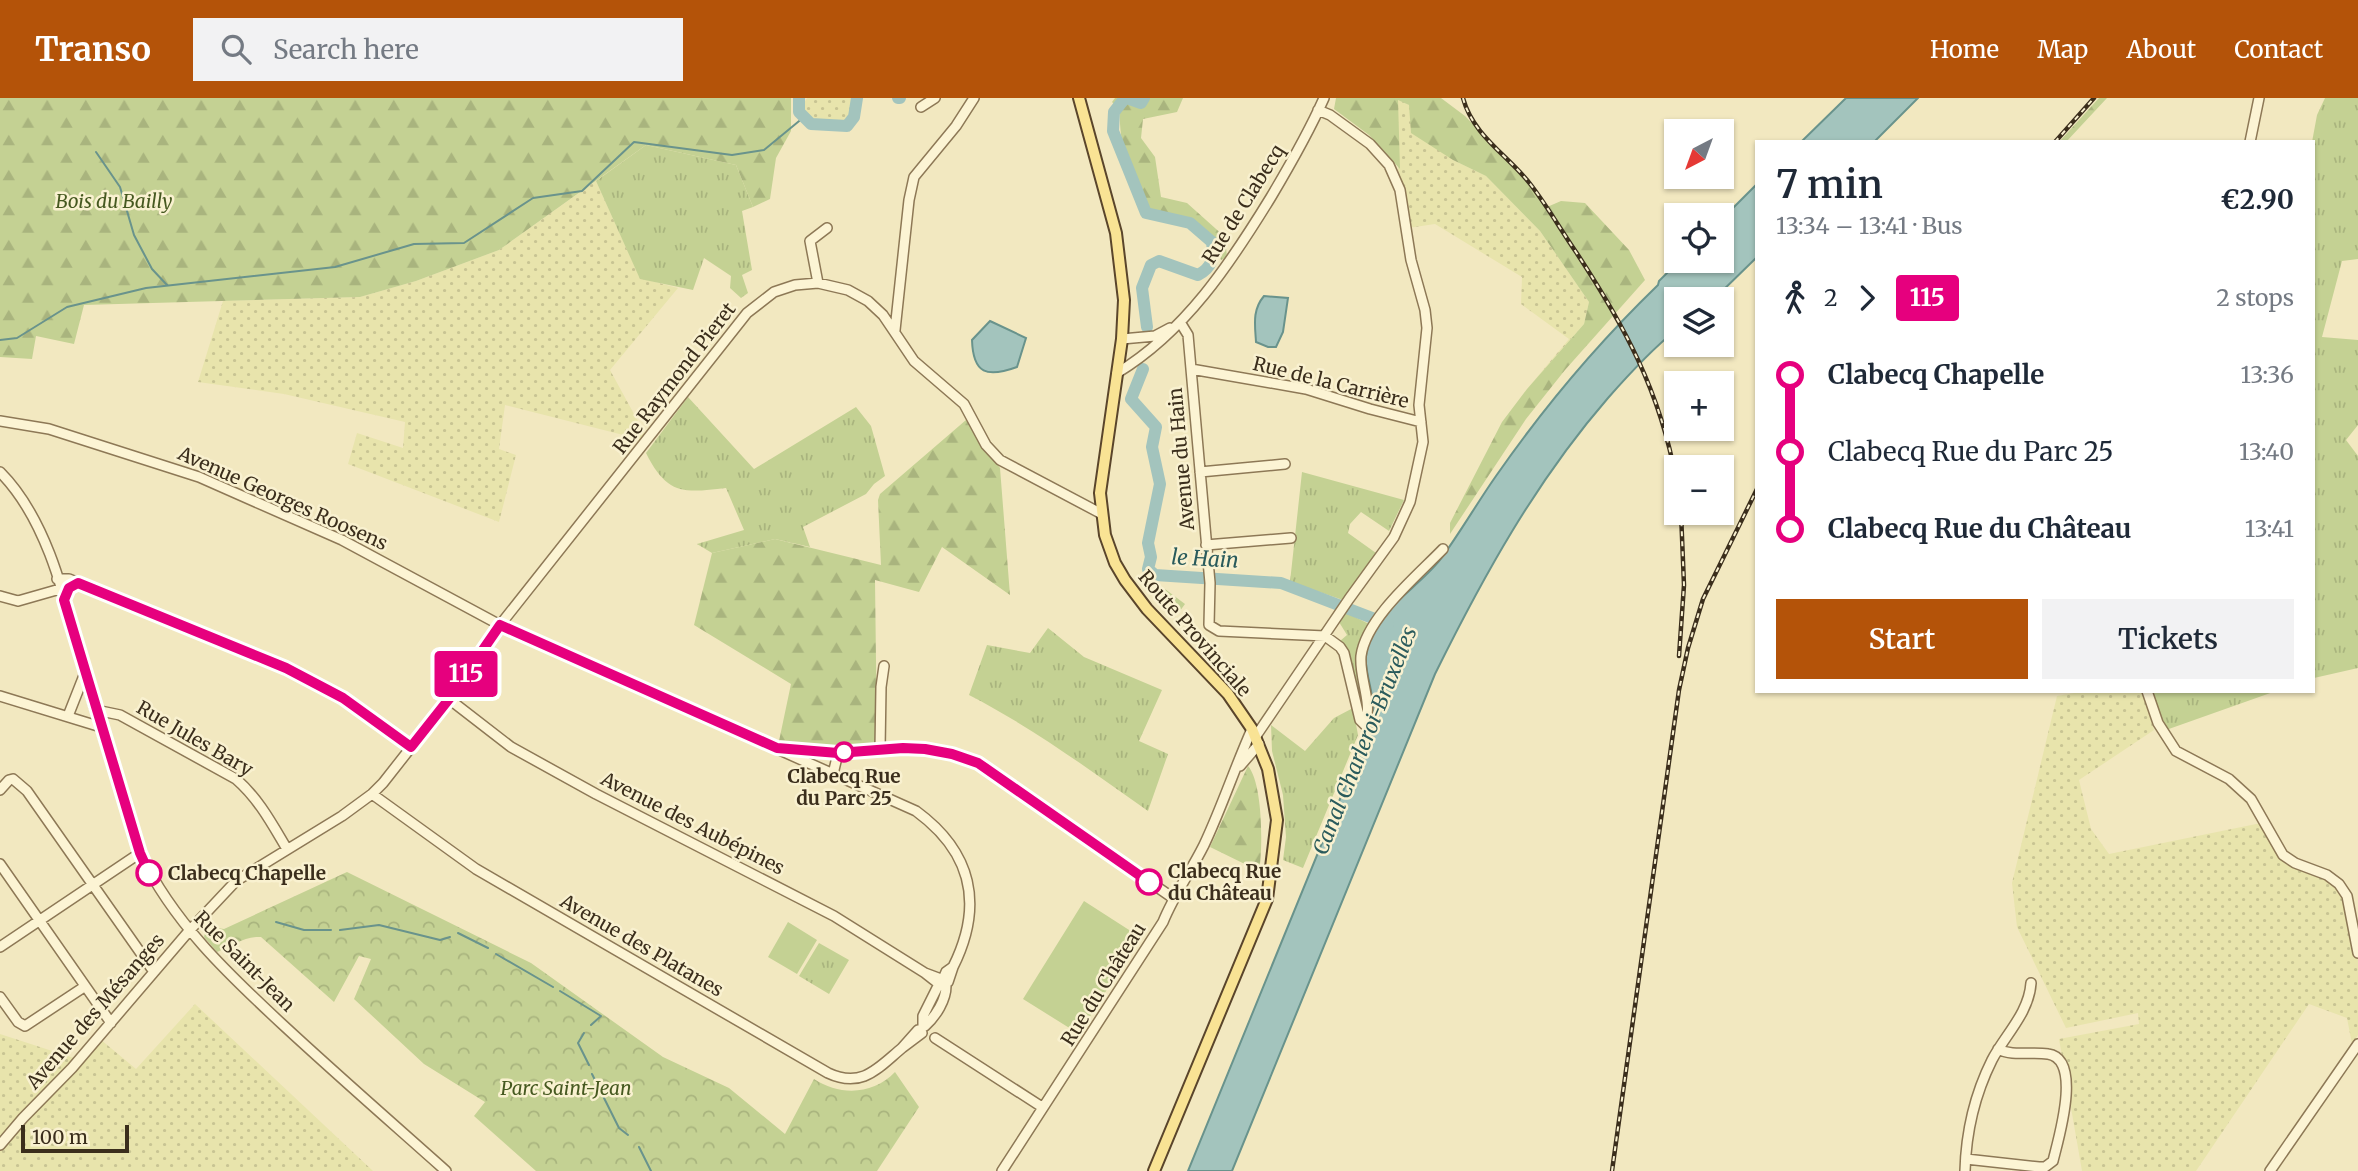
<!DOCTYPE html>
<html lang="en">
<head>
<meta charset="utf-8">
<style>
  :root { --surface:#fff; --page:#f2f2f3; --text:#1f2937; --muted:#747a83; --accent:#b45309 }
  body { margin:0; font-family:Merriweather,serif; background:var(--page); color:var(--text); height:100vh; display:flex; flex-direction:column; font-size:26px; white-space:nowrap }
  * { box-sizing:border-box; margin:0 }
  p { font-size:23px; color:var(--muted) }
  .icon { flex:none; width:38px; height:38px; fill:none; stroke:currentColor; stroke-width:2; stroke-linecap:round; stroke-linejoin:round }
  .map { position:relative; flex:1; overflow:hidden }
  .drawer { position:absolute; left:1755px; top:42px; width:560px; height:553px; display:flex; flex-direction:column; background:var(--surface); border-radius:0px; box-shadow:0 2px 5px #0004 }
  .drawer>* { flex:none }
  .badge { padding:0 14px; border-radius:5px; font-size:24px; line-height:46px }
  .needle { width:46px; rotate:221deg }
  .tools { position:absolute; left:1664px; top:21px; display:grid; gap:14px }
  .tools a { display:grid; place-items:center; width:70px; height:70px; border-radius:0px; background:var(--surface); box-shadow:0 2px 5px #0004; font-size:35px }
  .scale { position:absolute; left:21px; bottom:18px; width:108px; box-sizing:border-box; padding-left:7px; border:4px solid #3b2e1c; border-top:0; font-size:19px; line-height:24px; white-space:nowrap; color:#3b2e1c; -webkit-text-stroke:5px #f9f1d0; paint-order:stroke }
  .map>.badge { position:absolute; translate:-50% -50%; box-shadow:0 0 0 4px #fff }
  .legs { display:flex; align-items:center; gap:10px; height:77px; padding:0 21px; font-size:23px }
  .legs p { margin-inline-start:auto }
  .head { display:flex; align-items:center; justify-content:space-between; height:119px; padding:0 21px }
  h1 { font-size:38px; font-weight:600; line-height:52px }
  .primary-button { display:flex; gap:14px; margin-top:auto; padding:14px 21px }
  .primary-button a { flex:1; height:80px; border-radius:0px; background:var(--accent); color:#fff; font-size:28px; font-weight:600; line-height:80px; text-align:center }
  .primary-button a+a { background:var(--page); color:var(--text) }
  ul { padding:0 21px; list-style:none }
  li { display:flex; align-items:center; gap:24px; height:77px; font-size:26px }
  li i { display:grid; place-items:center; width:10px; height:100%; margin:0 9px; background:currentColor }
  li i::after { content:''; width:18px; height:18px; margin:-9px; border:5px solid; border-radius:50%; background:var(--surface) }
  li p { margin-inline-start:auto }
  li:first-child i { background:linear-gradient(#0000 50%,currentColor 0) }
  li:last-child i { background:linear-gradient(currentColor 50%,#0000 0) }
  header { display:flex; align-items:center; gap:42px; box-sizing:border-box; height:98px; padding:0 35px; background:var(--accent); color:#fff }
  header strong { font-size:33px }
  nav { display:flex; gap:38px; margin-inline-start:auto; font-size:24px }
  .search { width:490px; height:63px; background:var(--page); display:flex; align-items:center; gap:18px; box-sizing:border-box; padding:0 24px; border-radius:0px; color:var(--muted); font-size:26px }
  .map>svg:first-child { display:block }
</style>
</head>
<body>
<header>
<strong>Transo</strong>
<div class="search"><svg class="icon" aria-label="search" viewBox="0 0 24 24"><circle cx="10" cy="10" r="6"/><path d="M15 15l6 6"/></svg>Search here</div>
<nav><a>Home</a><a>Map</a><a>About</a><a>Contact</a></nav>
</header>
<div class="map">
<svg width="2358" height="1073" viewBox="0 0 2358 1073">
  <defs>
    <pattern id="farmland-dots" width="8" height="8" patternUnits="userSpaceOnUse" patternTransform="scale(1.75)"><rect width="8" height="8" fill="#e8e4ac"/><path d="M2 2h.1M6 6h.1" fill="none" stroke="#c8c493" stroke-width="1.8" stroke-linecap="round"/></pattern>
    <pattern id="grass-tufts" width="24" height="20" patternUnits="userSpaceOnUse" patternTransform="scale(1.75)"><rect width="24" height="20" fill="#c4d193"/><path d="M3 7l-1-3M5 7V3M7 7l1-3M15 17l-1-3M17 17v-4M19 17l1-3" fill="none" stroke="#a9b47e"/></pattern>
    <pattern id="forest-firs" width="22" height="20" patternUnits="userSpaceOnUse" patternTransform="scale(1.75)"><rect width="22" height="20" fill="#c4d193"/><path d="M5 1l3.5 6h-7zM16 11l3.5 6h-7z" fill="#a9b47e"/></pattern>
    <pattern id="park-crowns" width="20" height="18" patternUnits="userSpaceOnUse" patternTransform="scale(1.75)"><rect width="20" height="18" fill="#c4d193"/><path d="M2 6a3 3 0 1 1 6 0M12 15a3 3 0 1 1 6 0" fill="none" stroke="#a9b47e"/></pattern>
  </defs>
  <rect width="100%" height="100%" fill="#f2e8c0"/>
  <path fill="url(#farmland-dots)" d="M807,0H852L850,16L847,21L843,23L812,22L805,14L804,5Z
    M1398,1L1409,7L1453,62L1486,78L1540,133L1589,204L1584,226L1527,291L1569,241L1521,206L1522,179L1435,126L1408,130L1398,73Z
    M596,83L640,180L678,190L610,272L646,338L639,341L505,307L499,351L516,357L499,424L348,366L357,335L403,350L405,324L284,296L198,284L223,203L360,199L416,183L499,152Z
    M2085,593H2142L2154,632L2079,682L2091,731L2109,756L2261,725L2267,740L2278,755L2324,780L2336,789L2345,800L2358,862V937L2352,946L2347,920L2309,906L2196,1073H2082L2059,941L2139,926L2138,915L2066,930L2017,829L2012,785L2057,598Z
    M195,906L373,1073H0V936L83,963L100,941L136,971Z"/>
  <path fill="url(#grass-tufts)" d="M2325,0H2358V161L2342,163L2322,239L2358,242V327L2346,342L2358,358V570L2314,580V44H2312L2317,17Z
    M646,47L736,67L753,109L742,113L752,172L742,177L748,195L741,200L730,190L731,178L704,160L693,192L640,181L596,83Z
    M688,299L754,371L856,309L871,328L885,378L874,386L866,396L803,429L810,449L775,441L712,455L697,446L744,432L726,390C683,395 667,397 646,355Z
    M1302,374L1404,402L1389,433L1361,414L1350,426L1348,435L1376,455L1343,502L1290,484Z
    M1345,514L1369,526L1364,536L1365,612L1363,616L1349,556L1340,543L1347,537L1339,524Z
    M1048,530L1084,559L1162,592L1139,643L1168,656L1148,713C1090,672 1033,630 969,597L987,547L1030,555Z
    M2151,593H2276L2166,632Z
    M1353,610L1358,637L1303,770L1283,762L1286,739L1283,697L1272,653L1271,627L1305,653L1334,620Z
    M819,845L849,862L829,896L799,878Z"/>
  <path fill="url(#forest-firs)" d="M0,0H791V33L776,60L770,101L753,109L736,67L646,47L499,152L416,183L360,199L84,207L74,246L36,238L32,261L0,259Z
    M1115,0H1183L1177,14L1143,21L1141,40L1155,59L1161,99L1187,105L1225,139L1227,159L1221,162C1208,122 1189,123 1152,118C1133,86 1118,50 1120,12L1112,4Z
    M1336,0H1441L1465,18L1522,77L1547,109L1561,103L1585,105L1629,152L1645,182L1565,272L1526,321L1450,436V425L1502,324L1527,291L1584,226L1589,204L1540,133L1486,78L1453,62L1411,35L1409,7L1398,2L1400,71L1369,37L1334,11Z
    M2099,0H2107L2066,44H2059Z
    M966,322L1000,370L1010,497L942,449L919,494L875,482L877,646C843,650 812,653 779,643L791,586L694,527L712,455L775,441L881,467L878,402L880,396Z
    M1248,668C1263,685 1263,751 1259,773L1210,749Z"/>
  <path fill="url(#park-crowns)" d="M347,774L531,865L663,959L729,990L785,1036L814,981C840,998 873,997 895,974L919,1009L877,1073H536L474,1018L485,1004L424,966L354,901L371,861L359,858L334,904L261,839C244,838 233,848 217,854L204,839L206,830L203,828L224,831Z"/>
  <path fill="#c4d193" d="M1165,491L1185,506L1177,517L1157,503Z
    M1084,803L1140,839L1079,936L1023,901Z
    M788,824L817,842L797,876L768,859Z"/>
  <path fill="#a3c4bd" stroke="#69938c" stroke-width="2" d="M1846,0H1918L1874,44H1801Z
    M1757,86V159L1714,201H1676V232C1651,252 1630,275 1608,300C1536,383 1484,477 1435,576L1232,1073H1188L1371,625C1372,620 1373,614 1373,609C1373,588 1361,568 1368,546C1379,510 1417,491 1440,462C1460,435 1477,405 1496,378C1544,309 1598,245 1658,187L1659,183L1679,163H1722V121Z
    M1264,198L1288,200L1283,234L1276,249H1268L1256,244C1255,227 1252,212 1264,198Z
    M990,223L1026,240L1017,269C987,280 973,276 972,242Z"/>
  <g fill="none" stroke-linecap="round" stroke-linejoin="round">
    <path stroke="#69938c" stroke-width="2" d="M96,54L120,89L134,137L152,171L167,187
      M0,242L17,240L67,209L146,190L335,169L414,146L464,145L533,100L582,93L634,44L732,57L764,52L804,19
      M276,824L304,832H331
      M340,832L379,827L440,842L450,839
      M458,835L488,850
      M496,856L553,889
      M560,893L601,918L591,927
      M584,935L578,945L589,967
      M592,976L619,1030L628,1037
      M639,1049L651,1073"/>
    <path stroke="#a3c4bd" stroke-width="12" d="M799,0V14L811,26L847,28L854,19L857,0
      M898,0H900
      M1125,0L1114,14L1113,33L1146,115L1190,125L1212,144C1214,159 1213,169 1198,177L1159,163L1151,167L1142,190L1147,229
      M1127,0L1141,5L1144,0
      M1143,271L1131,301L1156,329L1152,349L1160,386L1148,445L1151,459L1148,471L1155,477L1281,485L1388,526"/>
    <defs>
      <path id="minor" d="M921,9L935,0
        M2250,44L2259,0
        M818,185L810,143L827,130
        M1180,224L1188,237L1210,485L1209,527L1219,533L1325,538L1340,549L1344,555L1360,622L1365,627
        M895,232L909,102L914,79L956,28L974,0
        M1122,241L1155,238L1170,230
        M1191,271L1306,291L1370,311L1421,324
        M1117,275C1185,234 1230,166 1271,99C1290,67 1309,34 1324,0
        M0,323L49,331L199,379L342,442L500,527L916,713C972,754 984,807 953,869
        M0,374C53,427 69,520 89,590C105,645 123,700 140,755C173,824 227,875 282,926C336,976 391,1024 446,1073
        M1200,374L1285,366
        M1206,447L1291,440
        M57,481H69L286,570L343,600L411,649
        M0,498L18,503L60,491
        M2147,593L2158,625L2176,653L2229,681L2251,701L2283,757L2295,765L2327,777L2339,786L2347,798L2358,855
        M0,598L101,629
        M449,601L511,649L596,696L834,818L925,875
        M96,612L120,617L236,681C259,701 272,726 287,751
        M68,618L85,575
        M1365,627C1373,604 1359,581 1361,558C1366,520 1417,478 1443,451
        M1256,638L1349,501L1394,439L1410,404L1423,344L1419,307L1427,230L1425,212L1411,162L1400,92L1389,67L1370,46L1330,17L1318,12
        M785,650L838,655L903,650L925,651L952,656L978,665L1173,800
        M880,651L881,589L884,568
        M1240,668L1259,646
        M833,676L838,655
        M0,692L9,682L13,681L27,693L154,874
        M372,696L476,771L828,975C862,991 878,970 902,950
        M0,766L111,925
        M0,849L140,755
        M943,881L946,874L953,869L948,884
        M939,886L925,875L941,881
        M0,899L18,924L25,928L84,889
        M923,927V918L939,886
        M925,928C936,918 946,902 946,888
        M918,932L902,950L922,935
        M935,940L1042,1009
        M0,1047L23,1020L72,970L189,833L236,783L342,718L372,696L383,685L449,601L500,527L747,215L774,194L795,187L818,185L848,192L868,203L883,217L914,263L964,306L986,347L1000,362L1102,416
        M1966,1061L2039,1069H2045L2053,1063C2058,1042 2083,961 2048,956C2031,953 2013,959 1998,951
        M1002,1073L1163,824C1174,797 1191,773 1204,747C1222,709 1235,669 1252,631
        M1965,1073C1966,1036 1975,996 1992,962C2005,937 2029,915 2031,885
        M2270,1073L2358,946"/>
      <path id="major" d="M1079,0L1116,135L1124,202L1122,241L1100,395L1105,437L1115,465L1125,482L1147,511L1228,596L1252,631L1268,671L1277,722L1267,801L1154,1073"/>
    </defs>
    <use href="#minor" stroke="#8d7856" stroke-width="12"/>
    <use href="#major" stroke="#5a452b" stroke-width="14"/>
    <use href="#minor" stroke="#fcf4d4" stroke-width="9"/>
    <use href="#major" stroke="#f9e394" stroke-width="10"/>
    <defs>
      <path id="rail" d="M1463,0C1473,38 1509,58 1531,87C1547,108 1561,132 1576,154C1624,227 1660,293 1676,381
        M2055,44L2094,0
        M1679,558L1684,487L1681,415
        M1612,1073L1679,592L1688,550L1703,501L1757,391"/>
    </defs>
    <use href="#rail" stroke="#3b2e1c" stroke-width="4.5"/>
    <use href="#rail" stroke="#f9f1d0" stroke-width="2" stroke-dasharray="5" stroke-linecap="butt"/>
  </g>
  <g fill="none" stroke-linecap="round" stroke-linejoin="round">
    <defs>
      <path id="line-1" d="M149,775L140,755L64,502L69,490L78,485L286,570L343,600L411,649L449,601L500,527L777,650L838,655L903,650L925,651L952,656L978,665L1149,784"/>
    </defs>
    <use href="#line-1" stroke="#fff" stroke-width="16"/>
    <use href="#line-1" stroke="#e6007e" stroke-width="10"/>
  </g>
  <g fill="#fff" stroke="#e6007e" stroke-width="3.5">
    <circle cx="844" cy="654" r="9"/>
    <circle cx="149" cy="775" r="12"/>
    <circle cx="1149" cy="784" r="12"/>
  </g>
  <g text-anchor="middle" stroke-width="5" stroke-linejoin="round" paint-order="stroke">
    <g font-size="19" font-style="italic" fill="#465920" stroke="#f9f1d0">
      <text x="114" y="110">Bois du Bailly</text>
      <text x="566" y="997">Parc Saint-Jean</text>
    </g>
    <g font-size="19" fill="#3b2e1c" stroke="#f9f1d0">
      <text transform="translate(1243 106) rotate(-58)" y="7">Rue de Clabecq</text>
      <text transform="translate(674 280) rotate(-52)" y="7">Rue Raymond Pieret</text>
      <text transform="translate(1331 284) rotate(14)" y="7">Rue de la Carrière</text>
      <text transform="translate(1181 361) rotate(-95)" y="7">Avenue du Hain</text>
      <text transform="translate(283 400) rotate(24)" y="7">Avenue Georges Roosens</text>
      <text transform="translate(1195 535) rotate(49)" y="7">Route Provinciale</text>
      <text transform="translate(195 640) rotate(30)" y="7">Rue Jules Bary</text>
      <text transform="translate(693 725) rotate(27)" y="7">Avenue des Aubépines</text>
      <text transform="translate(642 847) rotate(30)" y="7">Avenue des Platanes</text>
      <text transform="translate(245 863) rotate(45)" y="7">Rue Saint-Jean</text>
      <text transform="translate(1103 886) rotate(-58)" y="7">Rue du Château</text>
      <text transform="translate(95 913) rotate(-49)" y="7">Avenue des Mésanges</text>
    </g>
    <g font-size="19" font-weight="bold" fill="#3b2e1c" stroke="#f9f1d0" text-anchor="start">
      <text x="844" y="685" text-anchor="middle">Clabecq Rue<tspan x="844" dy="22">du Parc 25</tspan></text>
      <text x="1168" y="780">Clabecq Rue<tspan x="1168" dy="22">du Château</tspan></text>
      <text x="168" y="782">Clabecq Chapelle</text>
    </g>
    <g font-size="21" font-style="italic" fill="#2a5b5c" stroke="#f9f1d0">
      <text transform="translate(1205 461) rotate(3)" y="7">le Hain</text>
      <text transform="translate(1365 643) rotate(-68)" y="7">Canal Charleroi-Bruxelles</text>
    </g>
  </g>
</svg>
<div class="tools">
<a><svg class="needle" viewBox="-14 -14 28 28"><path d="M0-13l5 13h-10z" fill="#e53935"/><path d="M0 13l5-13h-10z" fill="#747a83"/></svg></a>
<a><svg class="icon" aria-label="locate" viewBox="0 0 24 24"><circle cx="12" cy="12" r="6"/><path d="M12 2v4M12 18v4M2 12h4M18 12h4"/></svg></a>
<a><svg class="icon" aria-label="layers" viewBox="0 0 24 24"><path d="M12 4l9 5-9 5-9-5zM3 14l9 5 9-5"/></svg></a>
<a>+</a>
<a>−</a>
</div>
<div class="scale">100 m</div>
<b class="badge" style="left:466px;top:576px;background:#e6007e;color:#fff">115</b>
<section class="drawer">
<div class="head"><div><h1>7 min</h1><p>13:34 – 13:41 · Bus</p></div><b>€2.90</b></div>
<div class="legs"><svg class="icon" aria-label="walk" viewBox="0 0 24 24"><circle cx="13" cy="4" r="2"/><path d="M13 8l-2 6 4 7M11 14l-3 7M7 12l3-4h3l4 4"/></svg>2<svg class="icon" aria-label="forward" viewBox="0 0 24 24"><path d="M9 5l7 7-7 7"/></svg><b class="badge" style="background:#e6007e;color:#fff">115</b><p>2 stops</p></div>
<ul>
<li><i style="color:#e6007e"></i><b>Clabecq Chapelle</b><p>13:36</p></li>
<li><i style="color:#e6007e"></i><span>Clabecq Rue du Parc 25</span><p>13:40</p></li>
<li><i style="color:#e6007e"></i><b>Clabecq Rue du Château</b><p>13:41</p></li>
</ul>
<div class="primary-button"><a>Start</a><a>Tickets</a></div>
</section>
</div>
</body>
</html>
